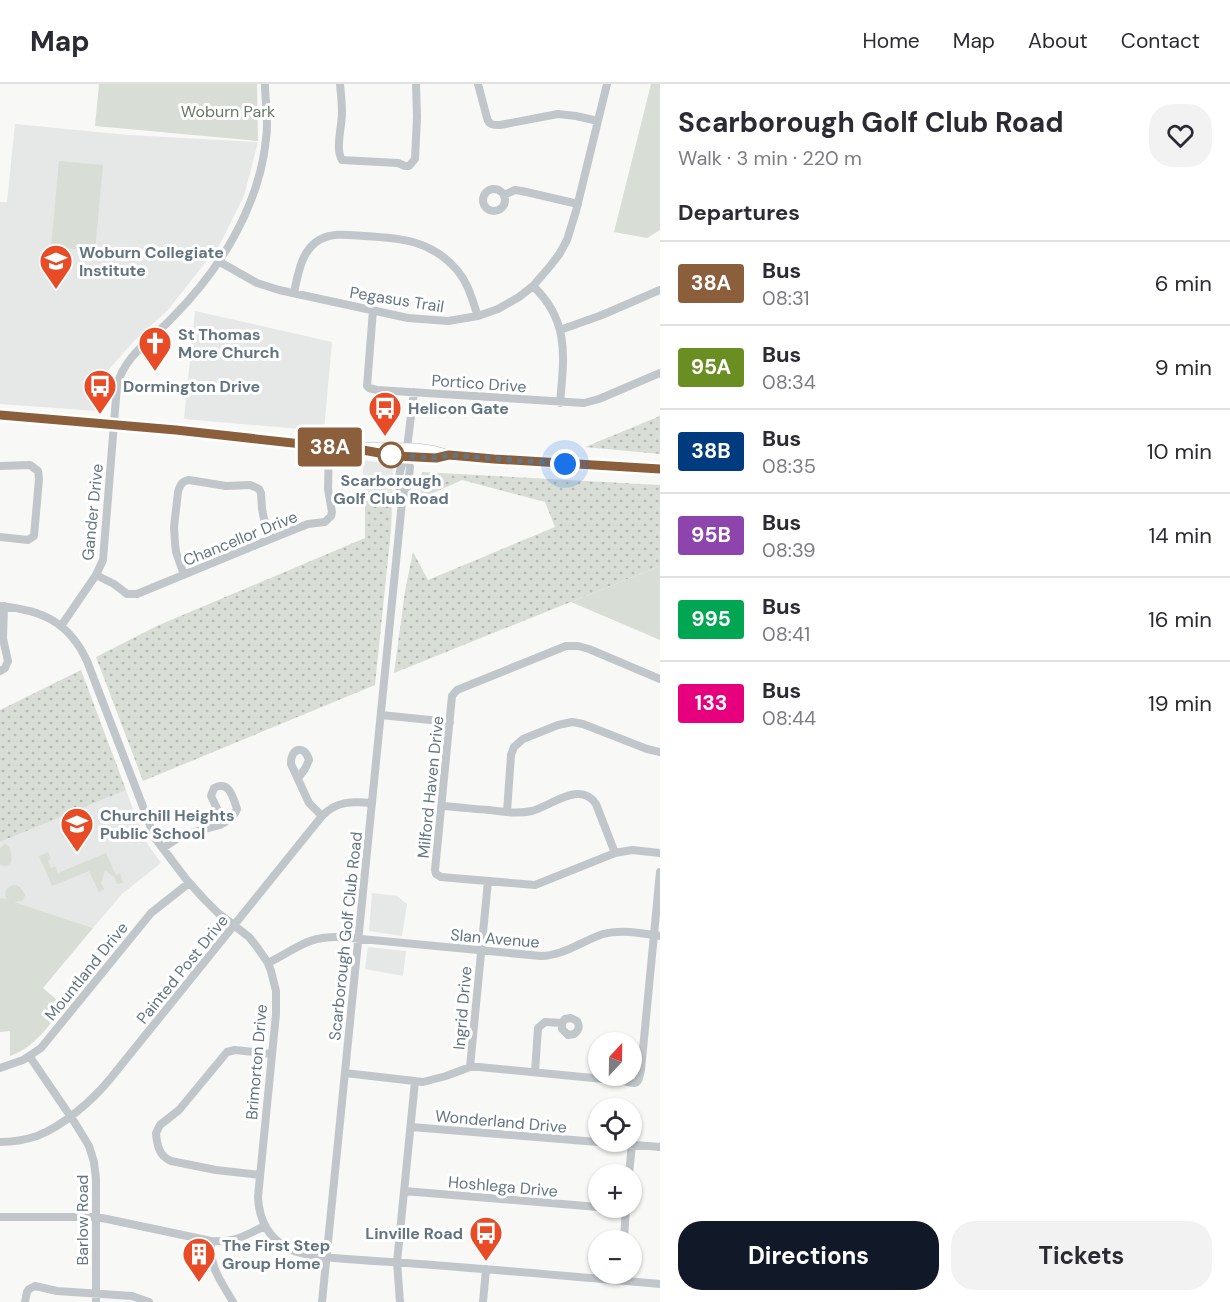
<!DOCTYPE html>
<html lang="en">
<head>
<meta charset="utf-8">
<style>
  :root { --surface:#fff; --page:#f2f2f3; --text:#2b2b33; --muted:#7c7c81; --line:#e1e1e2; --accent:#111827 }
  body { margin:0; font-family:"DM Sans",sans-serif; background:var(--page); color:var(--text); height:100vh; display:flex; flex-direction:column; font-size:22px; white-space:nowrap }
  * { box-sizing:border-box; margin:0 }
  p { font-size:20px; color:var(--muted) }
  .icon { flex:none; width:33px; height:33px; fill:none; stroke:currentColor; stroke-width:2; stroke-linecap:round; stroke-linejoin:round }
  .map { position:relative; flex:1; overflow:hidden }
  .drawer { display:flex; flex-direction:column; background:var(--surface); width:570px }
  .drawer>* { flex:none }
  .badge { padding:0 12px; border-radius:4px; font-size:21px; line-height:39px }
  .needle { width:39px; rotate:22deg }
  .controls { position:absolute; left:588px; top:948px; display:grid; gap:12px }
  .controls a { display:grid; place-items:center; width:54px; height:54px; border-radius:50%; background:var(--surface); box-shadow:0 2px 4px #0004; font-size:30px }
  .you { position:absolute; width:30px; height:30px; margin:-15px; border:4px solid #fff; border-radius:50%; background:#1a73e8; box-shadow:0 0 0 9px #1a73e833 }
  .map>.badge { position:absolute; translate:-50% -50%; box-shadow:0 0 0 3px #fff }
  h2 { padding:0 18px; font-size:22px; line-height:54px }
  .round { display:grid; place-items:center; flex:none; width:63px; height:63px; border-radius:24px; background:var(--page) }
  .overview { display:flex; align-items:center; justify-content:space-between; height:102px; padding:0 18px }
  h1 { font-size:28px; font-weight:700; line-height:45px }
  .primary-button { display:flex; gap:12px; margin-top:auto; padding:12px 18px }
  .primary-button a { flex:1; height:69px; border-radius:24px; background:var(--accent); color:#fff; font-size:24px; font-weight:700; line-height:69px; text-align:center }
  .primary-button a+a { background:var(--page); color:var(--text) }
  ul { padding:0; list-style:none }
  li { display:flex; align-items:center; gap:18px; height:84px; padding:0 18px; border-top:2px solid var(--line) }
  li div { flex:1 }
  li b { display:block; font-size:22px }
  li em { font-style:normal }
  li .badge { min-width:66px; font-weight:700; text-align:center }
  header { display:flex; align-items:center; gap:36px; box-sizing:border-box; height:84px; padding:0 30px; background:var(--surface); border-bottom:2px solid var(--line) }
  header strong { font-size:28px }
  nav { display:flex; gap:33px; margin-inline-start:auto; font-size:21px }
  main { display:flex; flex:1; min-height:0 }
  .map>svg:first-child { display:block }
</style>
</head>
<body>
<header>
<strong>Map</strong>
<nav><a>Home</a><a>Map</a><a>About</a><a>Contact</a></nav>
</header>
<main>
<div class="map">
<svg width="660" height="1218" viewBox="0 0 660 1218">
  <defs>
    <pattern id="grass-dots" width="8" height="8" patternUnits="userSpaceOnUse" patternTransform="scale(1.5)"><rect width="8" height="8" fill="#d8ddd5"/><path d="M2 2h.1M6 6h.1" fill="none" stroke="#b3b8b2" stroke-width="1.8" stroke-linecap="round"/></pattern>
  </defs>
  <rect width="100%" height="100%" fill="#f8f8f6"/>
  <path fill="#e6e7e7" d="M15,40L129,51L258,58L244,112L220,160L168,226L134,257L102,293L98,327L0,320V118H7Z
    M195,227L332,258L324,347L184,335Z
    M362,376L393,380L392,419L365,414Z
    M126,706L144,755L161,779L122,810L93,844L0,814V758Z
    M372,809L397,812L407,820L402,852L369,847Z
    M368,863L406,867L403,892L365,885Z"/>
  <path fill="url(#grass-dots)" d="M660,332V370L585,363Z
    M422,388L660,401V482L394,589L405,507L413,468L428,496L555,443L545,418L462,396L420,415Z
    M365,414L392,419L391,446L375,601L143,697L96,573L157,542L365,454Z
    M81,586L126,706L0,758V626Z"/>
  <path fill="#d8ddd5" d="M99,0H257L258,57L95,42Z
    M651,0H660V146L647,154L614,148Z
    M59,77L103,81L95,167L51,163Z
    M660,482V556L571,518Z
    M5,760L9,762C12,770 15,786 0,781V764Z
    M48,768L51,775L48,777L51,784L55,782L58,789L106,769L116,791L120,789L123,799L117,800L114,793L105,786L101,799L104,805L99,808L89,787L52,802L39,772Z
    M13,801C20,800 22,806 25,811L23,817L14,818L93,844L43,904L64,922C49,942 34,964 10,972V947L0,948V814L6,815C4,807 6,804 13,801Z"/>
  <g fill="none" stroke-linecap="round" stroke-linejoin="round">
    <defs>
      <path id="major" d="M0,331L176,346L329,363L417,364L436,367L449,371L494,375L660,385
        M366,367L396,372L436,374L447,371"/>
    </defs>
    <use href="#major" stroke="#b3b8bc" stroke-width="10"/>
    <path stroke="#c1c6ca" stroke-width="8" d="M340,0C341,10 342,19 342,29C342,42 335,65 342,76L398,79L405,82H409L415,75L417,33L416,0
      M478,0L487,34C489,41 493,41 500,41L558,30L576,32L598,37
      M483 116a11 11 0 1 1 22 0a11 11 0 1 1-22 0Z
      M504,111L515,106L522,107L578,120
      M218,177L257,199L279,206L408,234L448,237L478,232L498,225L519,213L533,202L551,181L560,169L567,156L576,127L607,0
      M533,202C570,237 564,273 560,319
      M294,209C298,190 301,167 319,156C333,148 349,151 364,152C401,154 431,156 457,186C469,200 472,216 478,232
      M373,226L367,302L369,304L377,306L584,319L599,315L660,289
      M560,246L602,231L660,206
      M0,382L30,381L38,387L39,395L34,452L28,456L0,453
      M401,417C399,401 397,386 406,372
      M96,491L114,500L127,510H137L273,454L308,440L325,438L331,432L332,428L328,405L329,363
      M184,491L176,468L175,459L174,443L178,408C180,401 182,397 189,396L226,402L250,401L255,403L259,405L261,409L262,425L264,435L273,454
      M0,522C42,526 69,538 87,577L155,754L186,795L204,815L218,829L249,853L257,863L268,879L271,887L276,907V930L258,1113C259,1135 268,1154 289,1165C300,1170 312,1171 324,1173C351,1176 379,1177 406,1179C491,1185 575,1193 660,1200
      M61,542L96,491L103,476L117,302C124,272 151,256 171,235C219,187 259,124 266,55C269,37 265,18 265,0
      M0,587L5,584L8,577L3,555L4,522
      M660,595L589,565L578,562H566L457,606L452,612L435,786L436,790L441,793L535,801L615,769L632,766L660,769
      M381,631L450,638
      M298,694L305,685L309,676C305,660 290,664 291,680L309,719L322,732
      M442,722C458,723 474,725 489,726C504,728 518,730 532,727C551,722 580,696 596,720L615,769
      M507,728L511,671L514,663L523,655L558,641L572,638L583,640L647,665L660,668
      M163,764L183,751L220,741C227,737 234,733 237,725C233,714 230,696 214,704L211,712L224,739
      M268,879C297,865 306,852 340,853L541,872C563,872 582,857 603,850C621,845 642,849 660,852
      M30,973L75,1039L89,1062L94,1078L96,1095V1218
      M470,983L488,797
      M0,984L23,976L41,964L151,829L189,799
      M535,988L538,944L545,938L562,939L565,935L571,934L577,937C580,942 579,947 574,950L568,951L562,945V939
      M345,989L423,998L446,992L470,983H479L624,997C638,1002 638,999 641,986L660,788
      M411,1043L660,1063
      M0,1058C12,1058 25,1056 37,1052C63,1042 93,1016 110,995L322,732C336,717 353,717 372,719
      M629,1090L632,1061
      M260,1091L216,1086L171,1077C159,1072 157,1061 156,1049L160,1041L179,1026L227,968L235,966L271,970
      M404,1107L598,1123
      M607,1124L626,1125
      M0,1133H96L107,1135L211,1157C236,1159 243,1152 265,1142
      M624,1156L626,1124
      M211,1157C210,1186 220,1195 233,1218
      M25,1218L27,1208L29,1205L35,1202L57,1207L132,1212L149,1218
      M322,1218L402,418L408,401L410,383L406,372L414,308
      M400,1218L397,1178L415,997
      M483,1218L486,1185"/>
    <use href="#major" stroke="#fff" stroke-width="9"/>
  </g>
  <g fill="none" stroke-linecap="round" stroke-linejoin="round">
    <defs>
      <path id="line" d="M0,331L176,346L329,363H346L396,372L436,374L449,371L494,375L660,385"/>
    </defs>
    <use href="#line" stroke="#fff" stroke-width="14"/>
    <use href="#line" stroke="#8b5e3c" stroke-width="9"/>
    <path stroke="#637581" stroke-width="6" stroke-dasharray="0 10.8" d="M391,371L436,374L449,371L565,380"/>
  </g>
  <defs>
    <symbol id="school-pin" viewBox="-11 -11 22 30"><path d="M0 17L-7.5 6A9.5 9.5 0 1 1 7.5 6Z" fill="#e84c26" stroke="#fff"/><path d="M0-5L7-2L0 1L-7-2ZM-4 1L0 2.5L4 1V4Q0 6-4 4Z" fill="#fff"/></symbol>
    <symbol id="church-pin" viewBox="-11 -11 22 30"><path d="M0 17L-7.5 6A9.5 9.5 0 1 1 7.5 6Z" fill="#e84c26" stroke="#fff"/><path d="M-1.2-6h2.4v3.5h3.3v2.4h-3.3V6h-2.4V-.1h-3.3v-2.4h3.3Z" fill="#fff"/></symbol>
    <symbol id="bus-pin" viewBox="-11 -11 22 30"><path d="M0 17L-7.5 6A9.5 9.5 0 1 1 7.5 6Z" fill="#e84c26" stroke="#fff"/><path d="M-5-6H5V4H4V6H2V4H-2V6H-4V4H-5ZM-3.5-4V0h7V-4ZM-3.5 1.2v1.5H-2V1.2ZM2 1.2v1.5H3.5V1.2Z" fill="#fff"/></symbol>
    <symbol id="building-pin" viewBox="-11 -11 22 30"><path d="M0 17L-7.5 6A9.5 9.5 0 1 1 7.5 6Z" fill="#e84c26" stroke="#fff"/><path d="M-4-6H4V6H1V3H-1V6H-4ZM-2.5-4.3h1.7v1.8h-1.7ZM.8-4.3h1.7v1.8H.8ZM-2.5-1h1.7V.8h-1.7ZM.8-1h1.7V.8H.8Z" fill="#fff"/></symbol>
  </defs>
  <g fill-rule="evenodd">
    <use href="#school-pin" x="37" y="158" width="38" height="52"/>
    <use href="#church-pin" x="136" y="240" width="38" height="52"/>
    <use href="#bus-pin" x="81" y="283" width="38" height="52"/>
    <use href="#bus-pin" x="366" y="305" width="38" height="52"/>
    <use href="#school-pin" x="58" y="721" width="38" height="52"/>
    <use href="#bus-pin" x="467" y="1130" width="38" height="52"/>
    <use href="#building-pin" x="180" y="1151" width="38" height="52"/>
  </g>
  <circle fill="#fff" stroke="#8b5e3c" stroke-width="3" cx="391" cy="371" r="12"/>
  <g text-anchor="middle" stroke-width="6" stroke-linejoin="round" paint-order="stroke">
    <g font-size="16" fill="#677962" stroke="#fff">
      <text x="228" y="33">Woburn Park</text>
    </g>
    <g font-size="16" font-weight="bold" fill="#637581" stroke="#fff" text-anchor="start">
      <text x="79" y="174">Woburn Collegiate<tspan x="79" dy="18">Institute</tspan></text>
      <text x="178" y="256">St Thomas<tspan x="178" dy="18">More Church</tspan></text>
      <text x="123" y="308">Dormington Drive</text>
      <text x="408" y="330">Helicon Gate</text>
      <text x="100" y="737">Churchill Heights<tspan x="100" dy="18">Public School</tspan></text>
      <text x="463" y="1155" text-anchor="end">Linville Road</text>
      <text x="222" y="1167">The First Step<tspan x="222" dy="18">Group Home</tspan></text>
    </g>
    <g font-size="16" fill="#637581" stroke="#fff">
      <text transform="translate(397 215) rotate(9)" y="6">Pegasus Trail</text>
      <text transform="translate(479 299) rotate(4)" y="6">Portico Drive</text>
      <text transform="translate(92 428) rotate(-84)" y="6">Gander Drive</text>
      <text transform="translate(240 454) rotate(-22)" y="6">Chancellor Drive</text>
      <text transform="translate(430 703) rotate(-84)" y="6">Milford Haven Drive</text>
      <text transform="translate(345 852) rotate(-84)" y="6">Scarborough Golf Club Road</text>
      <text transform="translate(495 854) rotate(5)" y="6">Slan Avenue</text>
      <text transform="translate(182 885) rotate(-51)" y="6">Painted Post Drive</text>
      <text transform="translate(86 887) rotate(-51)" y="6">Mountland Drive</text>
      <text transform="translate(462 924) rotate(-85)" y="6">Ingrid Drive</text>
      <text transform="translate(256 978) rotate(-85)" y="6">Brimorton Drive</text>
      <text transform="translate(501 1037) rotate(5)" y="6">Wonderland Drive</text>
      <text transform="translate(503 1102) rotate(5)" y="6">Hoshlega Drive</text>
      <text transform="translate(82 1136) rotate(-90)" y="6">Barlow Road</text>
    </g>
    <g font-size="16" font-weight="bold" fill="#637581" stroke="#fff">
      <text x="391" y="402">Scarborough<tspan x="391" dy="18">Golf Club Road</tspan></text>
    </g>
  </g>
</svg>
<div class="controls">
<a><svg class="needle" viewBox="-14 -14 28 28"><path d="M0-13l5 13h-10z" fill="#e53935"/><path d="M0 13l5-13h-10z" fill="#7c7c81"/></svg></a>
<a><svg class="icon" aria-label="locate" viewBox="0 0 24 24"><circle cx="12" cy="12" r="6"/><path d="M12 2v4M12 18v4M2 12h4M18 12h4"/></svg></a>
<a>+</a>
<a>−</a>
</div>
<div class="you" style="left:565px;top:380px"></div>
<b class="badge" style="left:330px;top:363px;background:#8b5e3c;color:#fff">38A</b>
</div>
<section class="drawer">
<div class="overview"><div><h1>Scarborough Golf Club Road</h1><p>Walk · 3 min · 220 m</p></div><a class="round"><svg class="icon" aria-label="heart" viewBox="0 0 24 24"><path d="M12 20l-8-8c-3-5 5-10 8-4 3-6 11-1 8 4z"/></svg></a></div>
<h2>Departures</h2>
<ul>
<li><span class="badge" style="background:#8b5e3c;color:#fff">38A</span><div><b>Bus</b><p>08:31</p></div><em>6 min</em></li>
<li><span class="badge" style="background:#6b8e23;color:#fff">95A</span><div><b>Bus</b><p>08:34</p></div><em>9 min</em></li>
<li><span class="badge" style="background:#003b80;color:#fff">38B</span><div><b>Bus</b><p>08:35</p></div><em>10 min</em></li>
<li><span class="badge" style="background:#8e44ad;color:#fff">95B</span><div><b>Bus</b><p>08:39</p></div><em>14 min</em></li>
<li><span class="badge" style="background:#00a651;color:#fff">995</span><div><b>Bus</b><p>08:41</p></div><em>16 min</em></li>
<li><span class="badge" style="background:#e6007e;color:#fff">133</span><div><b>Bus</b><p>08:44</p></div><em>19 min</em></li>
</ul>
<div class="primary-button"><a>Directions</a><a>Tickets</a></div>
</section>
</main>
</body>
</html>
